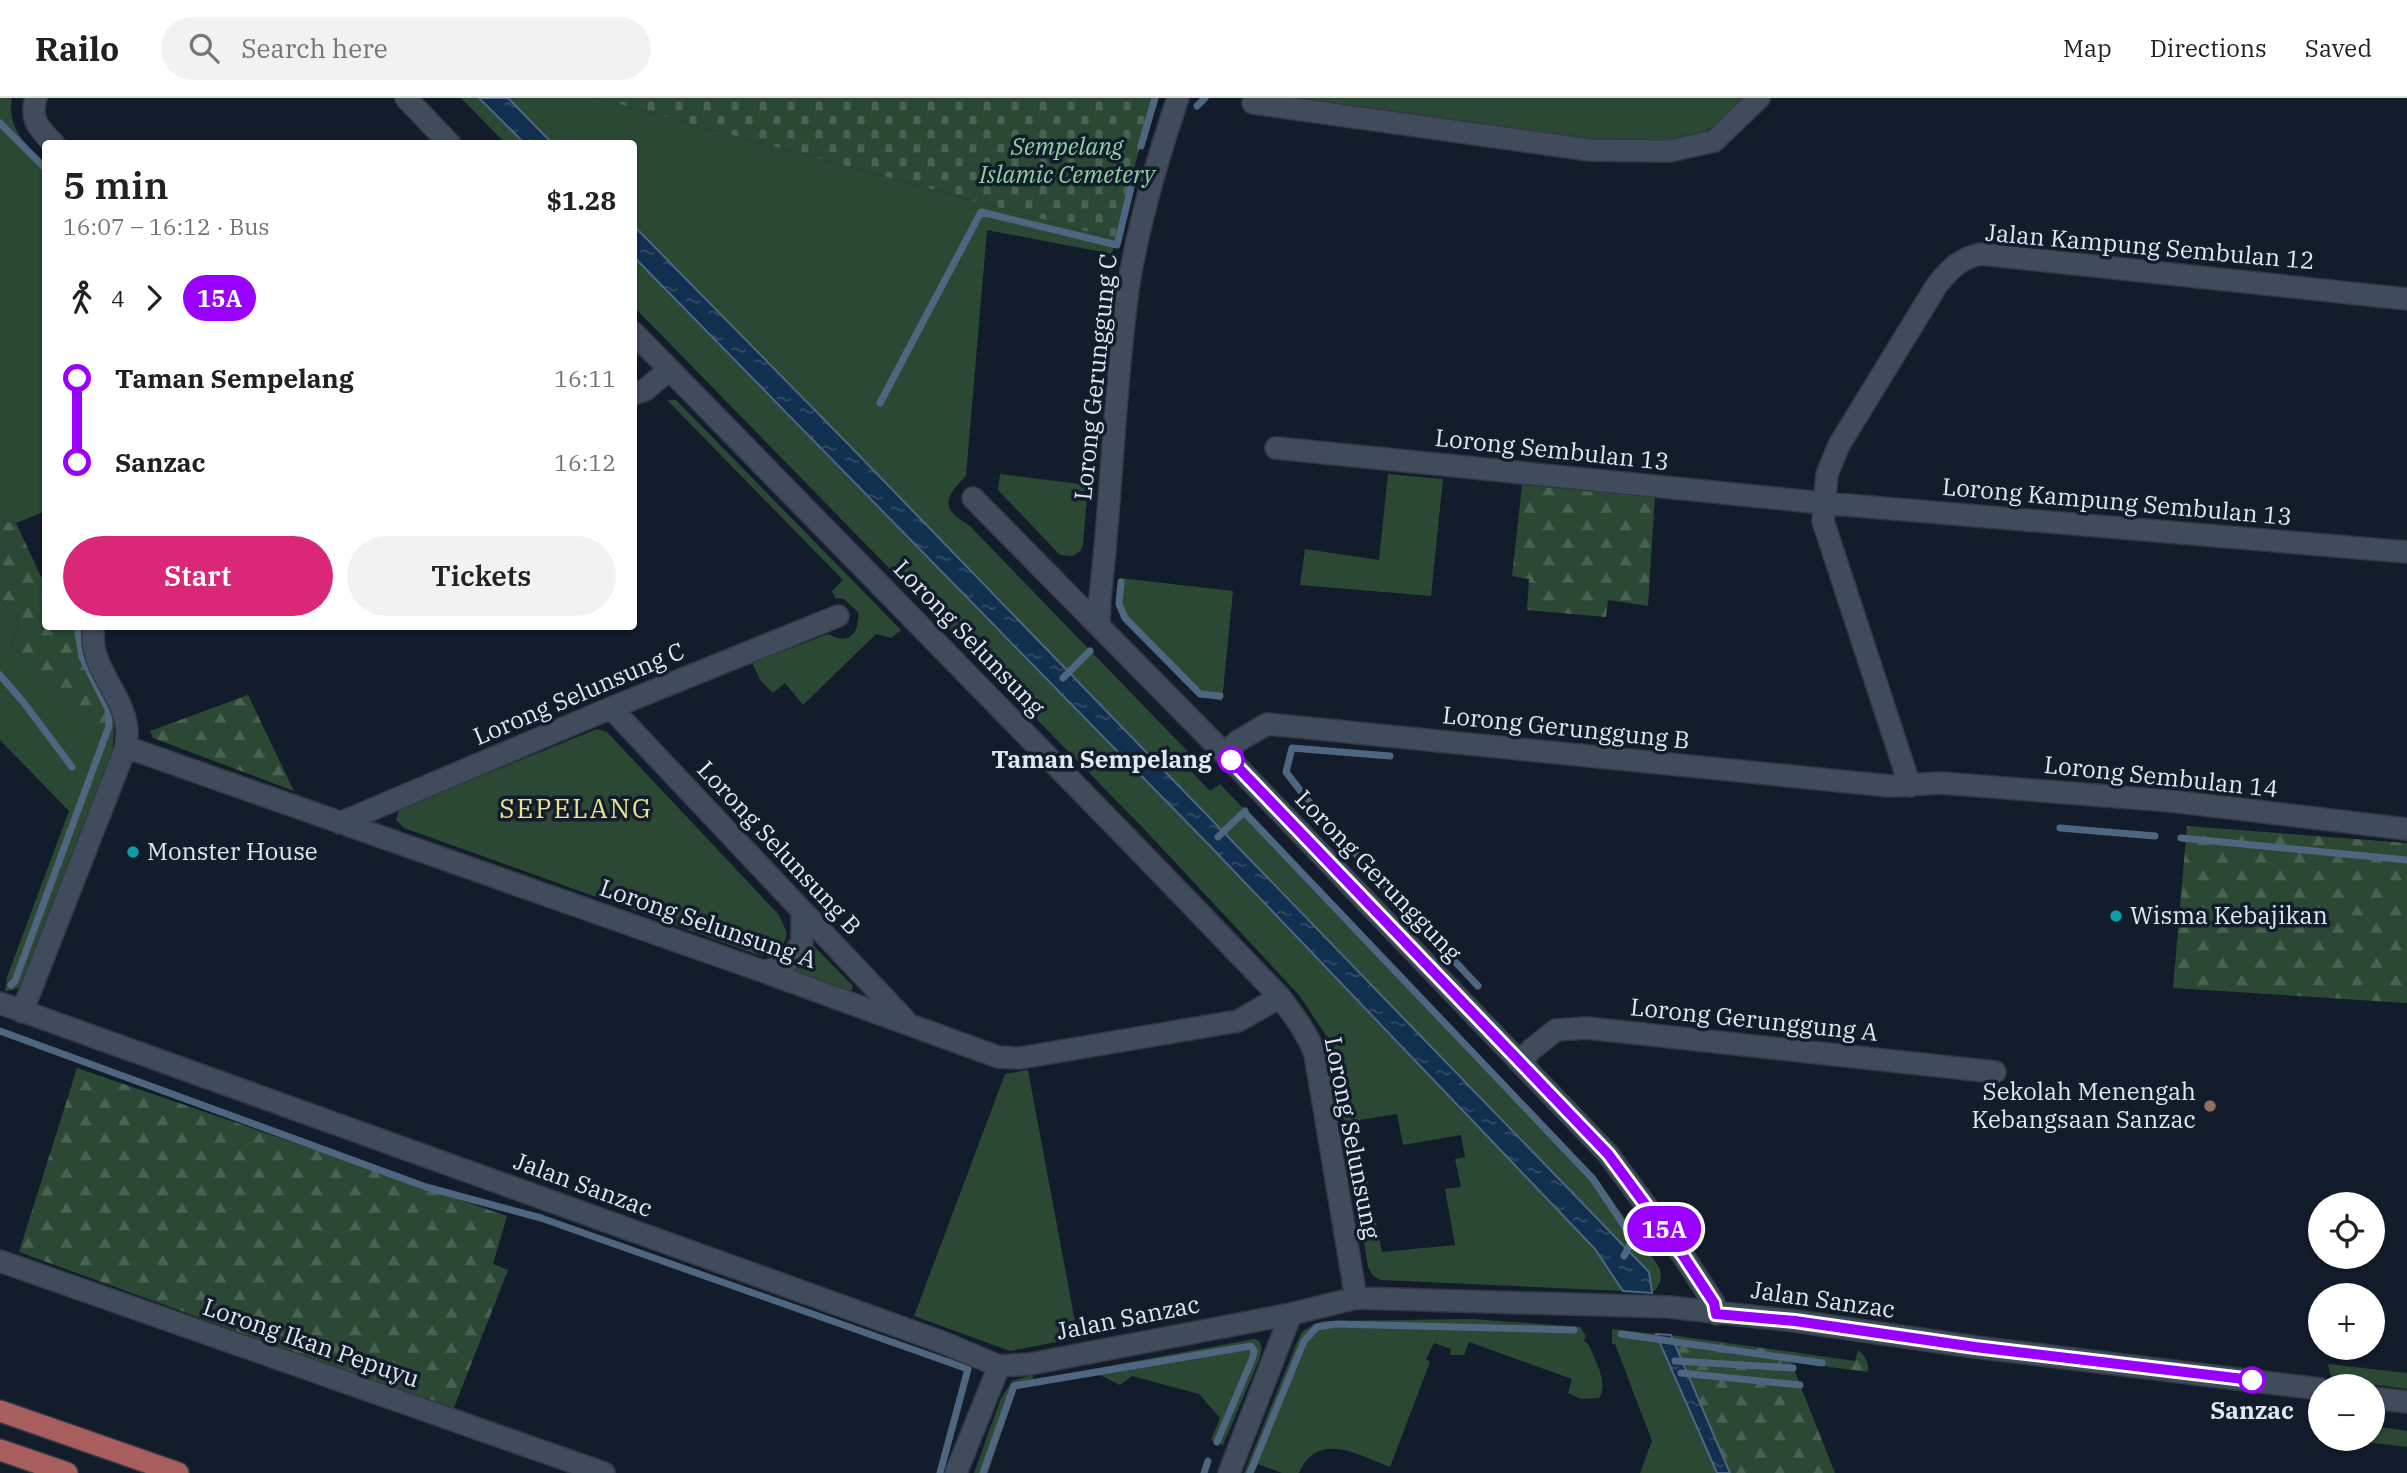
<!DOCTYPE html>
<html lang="en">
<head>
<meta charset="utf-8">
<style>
  :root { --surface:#fff; --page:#f2f2f2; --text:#202124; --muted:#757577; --line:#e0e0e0; --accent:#db2777 }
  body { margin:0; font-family:"IBM Plex Serif",serif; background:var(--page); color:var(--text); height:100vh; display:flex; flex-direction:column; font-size:26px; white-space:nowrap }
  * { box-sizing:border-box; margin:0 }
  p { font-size:23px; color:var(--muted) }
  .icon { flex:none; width:38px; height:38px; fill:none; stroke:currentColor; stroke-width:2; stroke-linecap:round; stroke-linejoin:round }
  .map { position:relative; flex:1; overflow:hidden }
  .drawer { position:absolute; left:42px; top:42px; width:595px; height:490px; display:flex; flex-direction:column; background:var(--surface); border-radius:7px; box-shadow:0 2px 5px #0004 }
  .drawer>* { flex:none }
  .badge { padding:0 14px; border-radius:23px; font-size:24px; line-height:46px }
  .fabs { position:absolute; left:2308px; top:1094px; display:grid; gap:14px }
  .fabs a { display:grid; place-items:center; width:77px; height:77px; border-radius:50%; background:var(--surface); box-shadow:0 2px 5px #0004; font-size:35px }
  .map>.badge { position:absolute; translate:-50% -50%; box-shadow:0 0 0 4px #fff }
  .legs { display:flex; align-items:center; gap:10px; height:77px; padding:0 21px; font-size:23px }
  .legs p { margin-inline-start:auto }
  .overview { display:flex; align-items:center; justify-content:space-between; height:119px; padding:0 21px }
  h1 { font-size:38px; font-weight:600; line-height:52px }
  .primary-button { display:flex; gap:14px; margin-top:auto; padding:14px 21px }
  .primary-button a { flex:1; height:80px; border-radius:42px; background:var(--accent); color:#fff; font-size:28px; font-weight:600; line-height:80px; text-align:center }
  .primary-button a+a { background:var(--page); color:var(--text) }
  ul { padding:0 21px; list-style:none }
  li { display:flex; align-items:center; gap:24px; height:84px; font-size:26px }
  li i { display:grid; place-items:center; width:10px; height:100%; margin:0 9px; background:currentColor }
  li i::after { content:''; width:18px; height:18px; margin:-9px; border:5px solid; border-radius:50%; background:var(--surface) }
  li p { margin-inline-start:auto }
  li:first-child i { background:linear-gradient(#0000 50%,currentColor 0) }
  li:last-child i { background:linear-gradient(currentColor 50%,#0000 0) }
  header { display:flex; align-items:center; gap:42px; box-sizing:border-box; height:98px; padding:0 35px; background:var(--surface); border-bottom:2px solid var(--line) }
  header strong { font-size:33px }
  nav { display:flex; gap:38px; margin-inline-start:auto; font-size:24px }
  .search { width:490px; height:63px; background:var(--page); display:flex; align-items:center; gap:18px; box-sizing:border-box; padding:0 24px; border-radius:38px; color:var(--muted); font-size:26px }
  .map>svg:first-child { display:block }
</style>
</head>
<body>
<header>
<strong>Railo</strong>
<div class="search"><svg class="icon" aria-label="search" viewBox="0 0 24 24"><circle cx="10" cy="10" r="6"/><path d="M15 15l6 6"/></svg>Search here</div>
<nav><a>Map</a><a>Directions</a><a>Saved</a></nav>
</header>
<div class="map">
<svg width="2407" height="1375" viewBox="0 0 2407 1375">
  <defs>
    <pattern id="forest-firs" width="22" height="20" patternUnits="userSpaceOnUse" patternTransform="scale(1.75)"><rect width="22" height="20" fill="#2a4833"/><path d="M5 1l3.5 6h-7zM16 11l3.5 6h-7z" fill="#496251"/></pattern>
    <pattern id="cemetery-stones" width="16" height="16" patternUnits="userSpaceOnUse" patternTransform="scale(1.75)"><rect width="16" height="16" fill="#2a4833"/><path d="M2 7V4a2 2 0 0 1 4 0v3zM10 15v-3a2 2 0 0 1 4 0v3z" fill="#496251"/></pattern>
    <pattern id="water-ripples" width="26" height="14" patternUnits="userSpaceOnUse" patternTransform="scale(1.75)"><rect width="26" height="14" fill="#112f4f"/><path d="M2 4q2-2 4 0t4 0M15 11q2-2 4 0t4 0" fill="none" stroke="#334d69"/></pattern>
  </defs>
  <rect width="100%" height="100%" fill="#131c2b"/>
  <path fill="#2a4833" d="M0,0H12C6,30 27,47 45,66L46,413L16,425L0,423Z
    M461,0H479L524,45H505Z
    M508,0H596L1115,141L1112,156L987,132L966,378C946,398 938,410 969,427L1196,662L1188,670L1210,693L1220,686L1596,1079L1659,1169C1663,1179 1660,1189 1652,1195L1649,1174L852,350L634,128V46L552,45Z
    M1297,0H1745C1702,50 1665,44 1605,43Z
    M634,159L1210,748L1595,1151L1623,1193L1381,1182L1373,1178L1368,1169L1352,1072L1365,1071L1382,1154L1455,1147L1445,1091L1461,1089L1455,1061L1465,1059L1461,1037L1403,1047L1397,1016L1359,1022L1361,1036L1347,1038L1327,939L1299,897L1144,731L634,209Z
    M667,302H676L901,532L891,540L876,536L803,607L785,585L773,595L761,583L752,565L828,536C849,548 860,535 858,514L844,501L835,500L832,493L843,482Z
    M1000,376L1088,387L1083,447L1080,453L1073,458L1060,457L998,392Z
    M1388,376L1443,381L1431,498L1300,487L1305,451L1379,462Z
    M1120,480L1233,493L1222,603L1199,598L1123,520L1119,504Z
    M0,502L19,523L12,547L113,650L29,878C23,889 17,892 5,893L7,879L69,713L0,642Z
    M597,631L607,634L779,817L787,835C783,854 774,861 755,856L404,730L396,722L399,712L404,709Z
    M811,845L853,888L852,892L848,893L795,874L809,857Z
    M1028,972L1078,1240L1010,1253L914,1218L1005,976Z
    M1473,1221L1580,1229L1586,1238L1584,1243L1589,1247C1595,1263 1609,1285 1599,1300L1581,1301L1568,1295L1572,1281L1469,1244L1464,1257H1450L1451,1251L1434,1245L1426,1261L1430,1264L1390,1369C1358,1357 1318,1332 1299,1375H1282L1258,1366L1254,1375H1244L1297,1244L1302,1234L1314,1226L1324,1223Z
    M1612,1231L1656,1236L1717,1375H1640L1652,1343L1615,1246H1612Z
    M1254,1241L1259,1243L1262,1250L1259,1262L1223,1347L1211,1342L1220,1320L1199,1296L1132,1278L1120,1287L1098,1276L1016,1290L988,1375H974L1001,1300L1012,1283L1032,1277L1034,1282Z
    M2328,1266L2407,1275V1291L2338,1282L2330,1276Z
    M2373,1328L2407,1333V1349L2342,1341L2373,1340Z"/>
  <path fill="url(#forest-firs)" d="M1522,387L1655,398L1648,508L1608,502L1606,519L1527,512L1529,481L1512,478Z
    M0,423L16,425L43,483L45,485L46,528L81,529C79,560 101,583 111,611C116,623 113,637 113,650L12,547L19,523L0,502Z
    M248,597L294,693L153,640L150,633Z
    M2187,728L2407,745V905L2173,890Z
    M77,970L507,1118L493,1166L508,1172L453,1312L19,1154Z
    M1671,1237L1855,1263L1858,1252C1865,1258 1869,1264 1868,1274L1791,1264L1835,1375H1730Z"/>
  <path fill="url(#cemetery-stones)" d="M596,0H1153L1115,141Z"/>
  <path fill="url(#water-ripples)" stroke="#4f6680" stroke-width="2" d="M479,0H508L552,45H524Z
    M634,128L852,350L1649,1174L1652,1195L1623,1193L1595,1151L1210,748L634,159Z
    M1656,1236L1671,1237L1730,1375H1717Z"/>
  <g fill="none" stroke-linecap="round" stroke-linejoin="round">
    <path stroke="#4f6680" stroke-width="7" d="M1197,8L1205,0
      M0,25L46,71
      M1141,48L1155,0
      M880,305L981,114L1117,147L1135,73
      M1121,484L1119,506L1125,520L1200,596L1220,598
      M0,577L24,605L72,669
      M1063,580L1090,553
      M1313,709L1286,674L1292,650L1390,658
      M1244,714L1593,1081L1633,1141L1624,1158
      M1331,729L1430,837
      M2060,730L2155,738
      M1218,739L1245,713
      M2181,740L2407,762
      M1447,855L1478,888
      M11,887L15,883L109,628L108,611L82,559L77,528
      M0,933L426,1089L541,1120L968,1271L940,1375
      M1621,1236L1822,1265
      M1675,1263L1793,1270
      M1681,1275L1800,1287
      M983,1375L1014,1288L1251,1248L1254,1253L1253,1259L1217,1344
      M1204,1375L1208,1363
      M1250,1375L1304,1243L1317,1229L1336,1226L1574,1232"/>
    <defs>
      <path id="minor" d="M36,0C29,21 40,32 54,46
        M406,0L450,46
        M1253,5L1590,52L1669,53L1714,43L1759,0
        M634,235L1129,742L1280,899C1294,918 1307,934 1315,956L1356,1200
        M634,296L645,292L669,272
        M1276,350L1823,405L2407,454
        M973,400L1225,656L1608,1056L1684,1159L1714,1205L1716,1216
        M1099,526L1100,500C1112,397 1114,293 1128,191C1138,127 1157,62 1178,0
        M611,610L905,922
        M126,649L765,874L998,959L1020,960L1238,923L1280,899
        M1225,656L1238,643L1267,626L1890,688L1941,685L2171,703L2407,731
        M1910,688L1823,423L1827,376L1839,347L1937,187C1950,171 1960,160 1981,156L2407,201
        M340,725L611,610L838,518
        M765,874L787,865L802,844V813
        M0,905L942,1244L999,1268L1030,1266L1291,1216L1356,1200L1669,1209L1795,1223L1975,1249L2320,1291
        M22,914L126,649C126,644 127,638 127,632C124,595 86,567 94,528
        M1520,964L1531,952L1556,932L1587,930L1995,974
        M0,1163L604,1375
        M2373,1300L2407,1304
        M956,1375L999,1268
        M1229,1375L1291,1216"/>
      <path id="major" d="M0,1313L178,1375
        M0,1352L67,1375"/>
    </defs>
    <use href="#minor" stroke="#333844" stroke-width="24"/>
    <use href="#major" stroke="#333844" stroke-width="24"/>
    <use href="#minor" stroke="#404b5c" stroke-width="21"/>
    <use href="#major" stroke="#a85e5d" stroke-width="21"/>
  </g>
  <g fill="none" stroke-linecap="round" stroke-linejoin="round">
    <defs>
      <path id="line-1" d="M1231,662L1608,1056L1684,1159L1714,1205L1716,1216L1795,1223L1975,1249L2252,1282"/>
    </defs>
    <use href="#line-1" stroke="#fff" stroke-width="16"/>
    <use href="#line-1" stroke="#90f" stroke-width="10"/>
  </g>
  <g fill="#fff" stroke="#90f" stroke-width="3.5">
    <circle cx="1231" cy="662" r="12"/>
    <circle cx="2252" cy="1282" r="12"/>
  </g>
  <g fill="#0f9aa8" stroke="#131c2b" stroke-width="2.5">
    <circle cx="133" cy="754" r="7"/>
    <circle cx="2116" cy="818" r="7"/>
  </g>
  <circle fill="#8d6e63" stroke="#131c2b" stroke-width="2.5" cx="2210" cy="1008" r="7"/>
  <g text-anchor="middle" stroke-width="7" stroke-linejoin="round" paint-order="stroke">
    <g font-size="24" font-style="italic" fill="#8dd2a1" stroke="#131c2b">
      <text x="1067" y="57">Sempelang<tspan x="1067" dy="28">Islamic Cemetery</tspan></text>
    </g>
    <g font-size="24" fill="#e0e7f1" stroke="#131c2b">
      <text transform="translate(2150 149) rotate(5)" y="8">Jalan Kampung Sembulan 12</text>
      <text transform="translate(1096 279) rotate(-84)" y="8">Lorong Gerunggung C</text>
      <text transform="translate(1552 352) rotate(6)" y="8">Lorong Sembulan 13</text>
      <text transform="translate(2117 404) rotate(5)" y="8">Lorong Kampung Sembulan 13</text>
      <text transform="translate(969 540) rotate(46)" y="8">Lorong Selunsung</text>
      <text transform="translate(579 596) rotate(-23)" y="8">Lorong Selunsung C</text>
      <text transform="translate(1566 630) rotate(6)" y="8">Lorong Gerunggung B</text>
      <text transform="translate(2161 679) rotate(6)" y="8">Lorong Sembulan 14</text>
      <text transform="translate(779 750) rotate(47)" y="8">Lorong Selunsung B</text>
      <text transform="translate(1378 778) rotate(46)" y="8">Lorong Gerunggung</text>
      <text transform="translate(708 826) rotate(19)" y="8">Lorong Selunsung A</text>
      <text transform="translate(1754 922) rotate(6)" y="8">Lorong Gerunggung A</text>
      <text transform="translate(1352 1040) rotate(79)" y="8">Lorong Selunsung</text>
      <text transform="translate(583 1087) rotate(20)" y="8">Jalan Sanzac</text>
      <text transform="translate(1823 1202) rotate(8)" y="8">Jalan Sanzac</text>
      <text transform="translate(1128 1220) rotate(-11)" y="8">Jalan Sanzac</text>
      <text transform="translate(311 1245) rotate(19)" y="8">Lorong Ikan Pepuyu</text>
    </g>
    <g font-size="24" font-weight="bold" fill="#e0e7f1" stroke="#131c2b" text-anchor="end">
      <text x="1212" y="670">Taman Sempelang</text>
      <text x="2252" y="1321" text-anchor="middle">Sanzac</text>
    </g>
    <g font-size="24" fill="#e0e7f1" stroke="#131c2b" text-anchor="start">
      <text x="147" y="762">Monster House</text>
      <text x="2130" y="826">Wisma Kebajikan</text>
      <text x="2196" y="1002" text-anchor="end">Sekolah Menengah<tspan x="2196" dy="28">Kebangsaan Sanzac</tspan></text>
    </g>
    <g font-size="26" letter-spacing="2" fill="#eae393" stroke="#131c2b">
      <text x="576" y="720">SEPELANG</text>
    </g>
  </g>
</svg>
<div class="fabs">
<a><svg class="icon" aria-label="locate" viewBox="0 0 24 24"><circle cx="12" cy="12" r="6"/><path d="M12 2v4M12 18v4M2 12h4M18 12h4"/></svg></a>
<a>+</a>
<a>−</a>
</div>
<b class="badge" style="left:1664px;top:1131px;background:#90f;color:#fff">15A</b>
<section class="drawer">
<div class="overview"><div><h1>5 min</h1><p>16:07 – 16:12 · Bus</p></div><b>$1.28</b></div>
<div class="legs"><svg class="icon" aria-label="walk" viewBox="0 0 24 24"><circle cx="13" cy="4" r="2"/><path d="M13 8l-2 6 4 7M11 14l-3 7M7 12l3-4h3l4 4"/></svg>4<svg class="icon" aria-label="forward" viewBox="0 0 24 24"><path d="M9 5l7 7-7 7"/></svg><b class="badge" style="background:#90f;color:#fff">15A</b></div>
<ul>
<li><i style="color:#90f"></i><b>Taman Sempelang</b><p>16:11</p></li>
<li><i style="color:#90f"></i><b>Sanzac</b><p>16:12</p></li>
</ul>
<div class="primary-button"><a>Start</a><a>Tickets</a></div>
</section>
</div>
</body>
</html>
